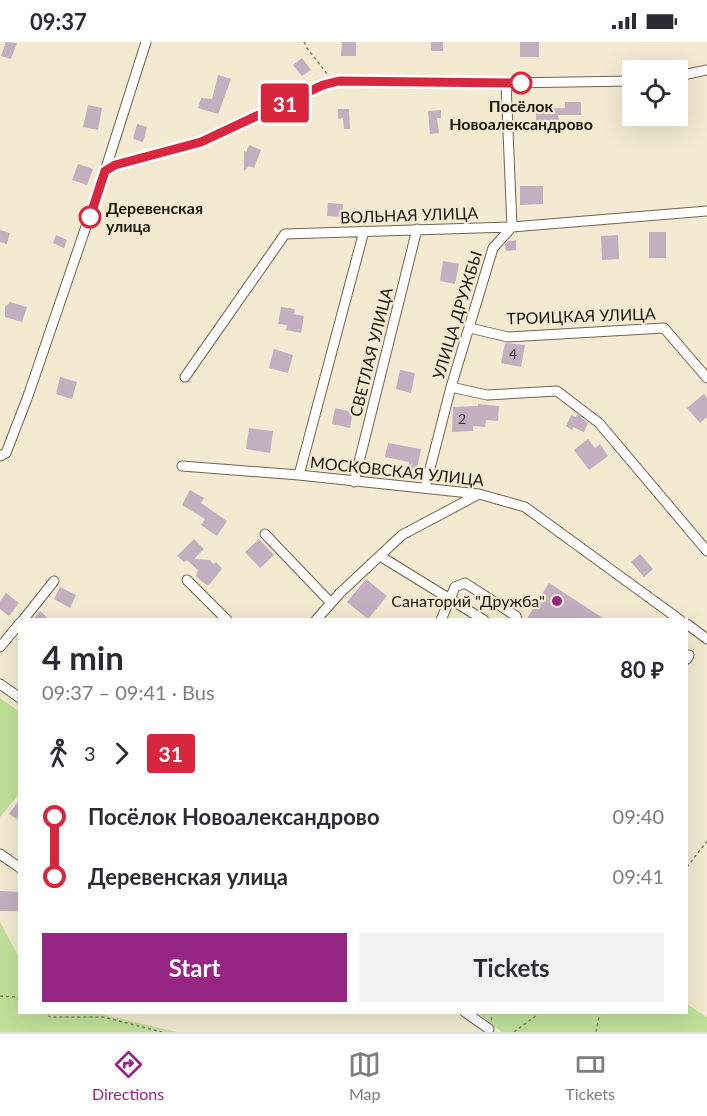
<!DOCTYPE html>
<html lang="en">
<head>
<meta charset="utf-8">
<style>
  :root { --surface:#fff; --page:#f2f2f3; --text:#2b2b33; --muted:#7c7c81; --line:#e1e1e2; --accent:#962584 }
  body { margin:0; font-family:Lato,sans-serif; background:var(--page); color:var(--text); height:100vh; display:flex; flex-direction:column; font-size:22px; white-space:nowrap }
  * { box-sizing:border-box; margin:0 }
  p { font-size:20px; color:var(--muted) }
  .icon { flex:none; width:33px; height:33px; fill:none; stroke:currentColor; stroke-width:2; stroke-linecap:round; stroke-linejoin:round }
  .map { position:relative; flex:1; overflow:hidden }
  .side { position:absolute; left:18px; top:576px; width:670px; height:396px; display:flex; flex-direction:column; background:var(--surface); border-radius:0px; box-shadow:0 6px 24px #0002 }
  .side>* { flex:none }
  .badge { padding:0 12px; border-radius:4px; font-size:21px; line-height:39px }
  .buttons { position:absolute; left:622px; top:18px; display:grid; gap:12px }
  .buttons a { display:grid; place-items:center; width:66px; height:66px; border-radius:0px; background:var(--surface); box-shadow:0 6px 24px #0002; font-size:30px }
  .map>.badge { position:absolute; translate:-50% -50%; box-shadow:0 0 0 3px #fff }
  .legs { display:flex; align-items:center; gap:9px; height:66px; padding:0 24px; font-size:20px }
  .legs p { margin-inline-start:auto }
  .overview { display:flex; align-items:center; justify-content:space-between; height:102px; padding:0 24px }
  h1 { font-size:33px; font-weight:700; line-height:45px }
  .button { display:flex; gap:12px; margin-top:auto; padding:12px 24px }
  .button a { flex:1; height:69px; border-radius:0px; background:var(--accent); color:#fff; font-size:24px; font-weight:700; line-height:69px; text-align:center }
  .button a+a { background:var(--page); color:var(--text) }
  ul { padding:0 24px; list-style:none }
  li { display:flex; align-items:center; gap:21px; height:60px; font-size:22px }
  li i { display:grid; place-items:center; width:9px; height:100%; margin:0 8px; background:currentColor }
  li i::after { content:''; width:15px; height:15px; margin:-8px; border:4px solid; border-radius:50%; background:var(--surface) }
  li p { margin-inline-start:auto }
  li:first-child i { background:linear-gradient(#0000 50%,currentColor 0) }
  li:last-child i { background:linear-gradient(currentColor 50%,#0000 0) }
  .status { display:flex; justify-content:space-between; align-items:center; height:42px; padding:0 30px; background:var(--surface); direction:ltr }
  .status svg { height:16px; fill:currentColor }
  .tabs { display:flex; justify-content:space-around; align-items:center; height:84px; border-top:2px solid var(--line); background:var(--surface); font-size:16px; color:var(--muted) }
  .tabs a { display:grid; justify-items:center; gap:3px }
  .tabs .active { color:var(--accent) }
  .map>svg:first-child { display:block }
</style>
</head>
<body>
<div class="status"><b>09:37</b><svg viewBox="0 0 49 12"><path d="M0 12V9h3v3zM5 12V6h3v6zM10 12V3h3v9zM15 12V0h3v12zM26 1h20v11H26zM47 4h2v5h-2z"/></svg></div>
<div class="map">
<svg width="707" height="990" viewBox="0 0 707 990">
  <rect width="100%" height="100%" fill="#f3ead1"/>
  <path fill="#c0e099" d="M0,656L20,670L19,752L0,775Z
    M0,880L19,916L20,970L96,971L177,990H0Z
    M687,962L707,975V990H502L478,971L687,970Z"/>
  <path fill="#c4afc1" d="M6,0L17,1L11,17L1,14Z
    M342,0H356V14H341Z
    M431,0H443V9H431Z
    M520,0H539V15H520Z
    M302,16L311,28L302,34L293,23Z
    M218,33L231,37L218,72L198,66L201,56L212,57Z
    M565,60H581V73H558L559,79L536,80V67L565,66Z
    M88,63L102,66L98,88L83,85Z
    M338,67H349L350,87H344L343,76L338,77Z
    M441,68V76H437L439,91L430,92L428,69Z
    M137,82L147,85L143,100L133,97Z
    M249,103L261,108L254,126L249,124L244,129V109L246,110Z
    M78,122L93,127L87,143L72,138Z
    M520,144H543V162L520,163Z
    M328,161L343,162L342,175L327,174Z
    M0,188L10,191L7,202L0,200Z
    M649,190H666V216H649Z
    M56,193L67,198L64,206L53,201Z
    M618,193L619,217L602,218L601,194Z
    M516,198V208L506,209L505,202L509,199Z
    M443,219L459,222L455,242L440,239Z
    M10,260L27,265L22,280L5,275V265Z
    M281,265L295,267L294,272L304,274L301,291L286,288L287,283L278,282Z
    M505,301L525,303L521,325L501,321Z
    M274,307L293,313L288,331L269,326Z
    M400,328L415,331L411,351L396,347Z
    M60,335L77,340L72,357L56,352Z
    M704,352L707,356V375L700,381L687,366Z
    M478,362L499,364L498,379L486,378L485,385L473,384V389L452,390L453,365L478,364Z
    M335,366L353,370L350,386L332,382Z
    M577,372L588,381L584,390L573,385L572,388L566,384L571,373L576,375Z
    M249,386L273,389L270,411L246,407Z
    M588,397L595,406L600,402L608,414L589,428L574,408Z
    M388,401L421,407L416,431L407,430L409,420L385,415Z
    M190,448L204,456L201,461L227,479L217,494L201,483L205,477L182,463Z
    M194,497L204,507L194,517L210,518L213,522L216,520L222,527L210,542L207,543L200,538L196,534L198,528L187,518L184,520L177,514Z
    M259,497L274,513L260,526L245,510Z
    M640,512L653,527L644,535L631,520Z
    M366,537L387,554L368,577L347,560Z
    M549,541L606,578H526Z
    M60,545L76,553L70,566L54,557Z
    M6,551L19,561L9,574L0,567V559Z
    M40,569L50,578H32Z
    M20,757V779L9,772Z
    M0,849L20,850L19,869H0Z"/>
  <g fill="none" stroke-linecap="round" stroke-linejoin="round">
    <defs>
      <path id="minor" d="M678,34L707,28
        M105,129L146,0
        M470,286L508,295L664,286L707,336
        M185,335L285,192L512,185L707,169
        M451,345L487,353L557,349L599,381L707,509
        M0,414L6,411L28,354L105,129L115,123L201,100L323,43L339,40L506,41L633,39
        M182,424L299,433L479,452L525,465L680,578
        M299,433L364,189
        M354,440L417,187
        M425,446L451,345L493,206L512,185L506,41
        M265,492L331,561
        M380,514L484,578
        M187,538L227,578
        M23,578L54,539
        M316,578L340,551L402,493L479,452
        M441,578L455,545L465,541L516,574L517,578
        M687,582L707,597
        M0,605L20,581
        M687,617L689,613
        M0,642L20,656
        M0,812L20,826
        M465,970L489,987"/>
    </defs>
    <use href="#minor" stroke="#6e6650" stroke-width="11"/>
    <path stroke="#888271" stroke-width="1.5" stroke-dasharray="3 3" stroke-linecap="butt" d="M304,0L307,6L328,33
      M687,825L707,799
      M0,954L15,955L20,958
      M43,970L50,975H103L162,990
      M491,978L494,970
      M514,990L541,970
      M596,990L600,970"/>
    <use href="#minor" stroke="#fff" stroke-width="9"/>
  </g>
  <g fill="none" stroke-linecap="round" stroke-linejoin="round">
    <defs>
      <path id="line-1" d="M90,175L105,129L115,123L201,100L323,43L339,39L521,41"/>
    </defs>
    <use href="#line-1" stroke="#fff" stroke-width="14"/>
    <use href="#line-1" stroke="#d7263d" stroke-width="9"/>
  </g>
  <g fill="#fff" stroke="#d7263d" stroke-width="3">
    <circle cx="521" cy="41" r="10"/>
    <circle cx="90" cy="175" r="10"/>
  </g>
  <circle fill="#962584" stroke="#f3ead1" stroke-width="2" cx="557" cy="559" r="6"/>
  <g text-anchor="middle" stroke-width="4.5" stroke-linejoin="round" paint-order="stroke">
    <g font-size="14" fill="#453e3c">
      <text x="513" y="317">4</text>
      <text x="462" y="382">2</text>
    </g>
    <g font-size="16" font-weight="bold" fill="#1b180f" stroke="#f3ead1">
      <text x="521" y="70">Посёлок<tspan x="521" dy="18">Новоалександрово</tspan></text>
      <text x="106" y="172" text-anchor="start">Деревенская<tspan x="106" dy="18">улица</tspan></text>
    </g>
    <g font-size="16" fill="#1b180f" stroke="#f3ead1">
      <text transform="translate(409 173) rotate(-2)" y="6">ВОЛЬНАЯ УЛИЦА</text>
      <text transform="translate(457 273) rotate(-73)" y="6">УЛИЦА ДРУЖБЫ</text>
      <text transform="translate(581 274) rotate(-2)" y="6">ТРОИЦКАЯ УЛИЦА</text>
      <text transform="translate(371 310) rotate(-76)" y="6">СВЕТЛАЯ УЛИЦА</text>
      <text transform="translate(397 429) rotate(6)" y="6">МОСКОВСКАЯ УЛИЦА</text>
    </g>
    <g font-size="16" fill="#1b180f" stroke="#f3ead1" text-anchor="end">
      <text x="545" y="565">Санаторий "Дружба"</text>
    </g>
  </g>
</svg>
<div class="buttons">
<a><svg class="icon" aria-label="locate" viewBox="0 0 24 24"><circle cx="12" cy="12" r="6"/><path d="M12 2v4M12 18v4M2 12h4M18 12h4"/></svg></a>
</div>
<b class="badge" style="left:285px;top:61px;background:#d7263d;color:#fff">31</b>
<section class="side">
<div class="overview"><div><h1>4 min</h1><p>09:37 – 09:41 · Bus</p></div><b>80 ₽</b></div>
<div class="legs"><svg class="icon" aria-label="walk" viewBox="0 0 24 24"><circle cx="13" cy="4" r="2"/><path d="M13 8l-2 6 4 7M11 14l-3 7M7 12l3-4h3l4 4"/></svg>3<svg class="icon" aria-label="forward" viewBox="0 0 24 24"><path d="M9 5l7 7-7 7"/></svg><b class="badge" style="background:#d7263d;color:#fff">31</b></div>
<ul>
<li><i style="color:#d7263d"></i><b>Посёлок Новоалександрово</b><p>09:40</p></li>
<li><i style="color:#d7263d"></i><b>Деревенская улица</b><p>09:41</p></li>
</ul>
<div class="button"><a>Start</a><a>Tickets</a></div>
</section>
</div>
<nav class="tabs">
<a class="active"><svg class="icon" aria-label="directions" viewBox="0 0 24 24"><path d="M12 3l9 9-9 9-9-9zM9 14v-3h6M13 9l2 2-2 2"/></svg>Directions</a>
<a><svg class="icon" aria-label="map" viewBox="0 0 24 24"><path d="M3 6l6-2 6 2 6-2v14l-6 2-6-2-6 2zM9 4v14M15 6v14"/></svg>Map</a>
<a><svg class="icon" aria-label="tickets" viewBox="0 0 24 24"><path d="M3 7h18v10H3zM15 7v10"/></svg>Tickets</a>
</nav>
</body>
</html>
